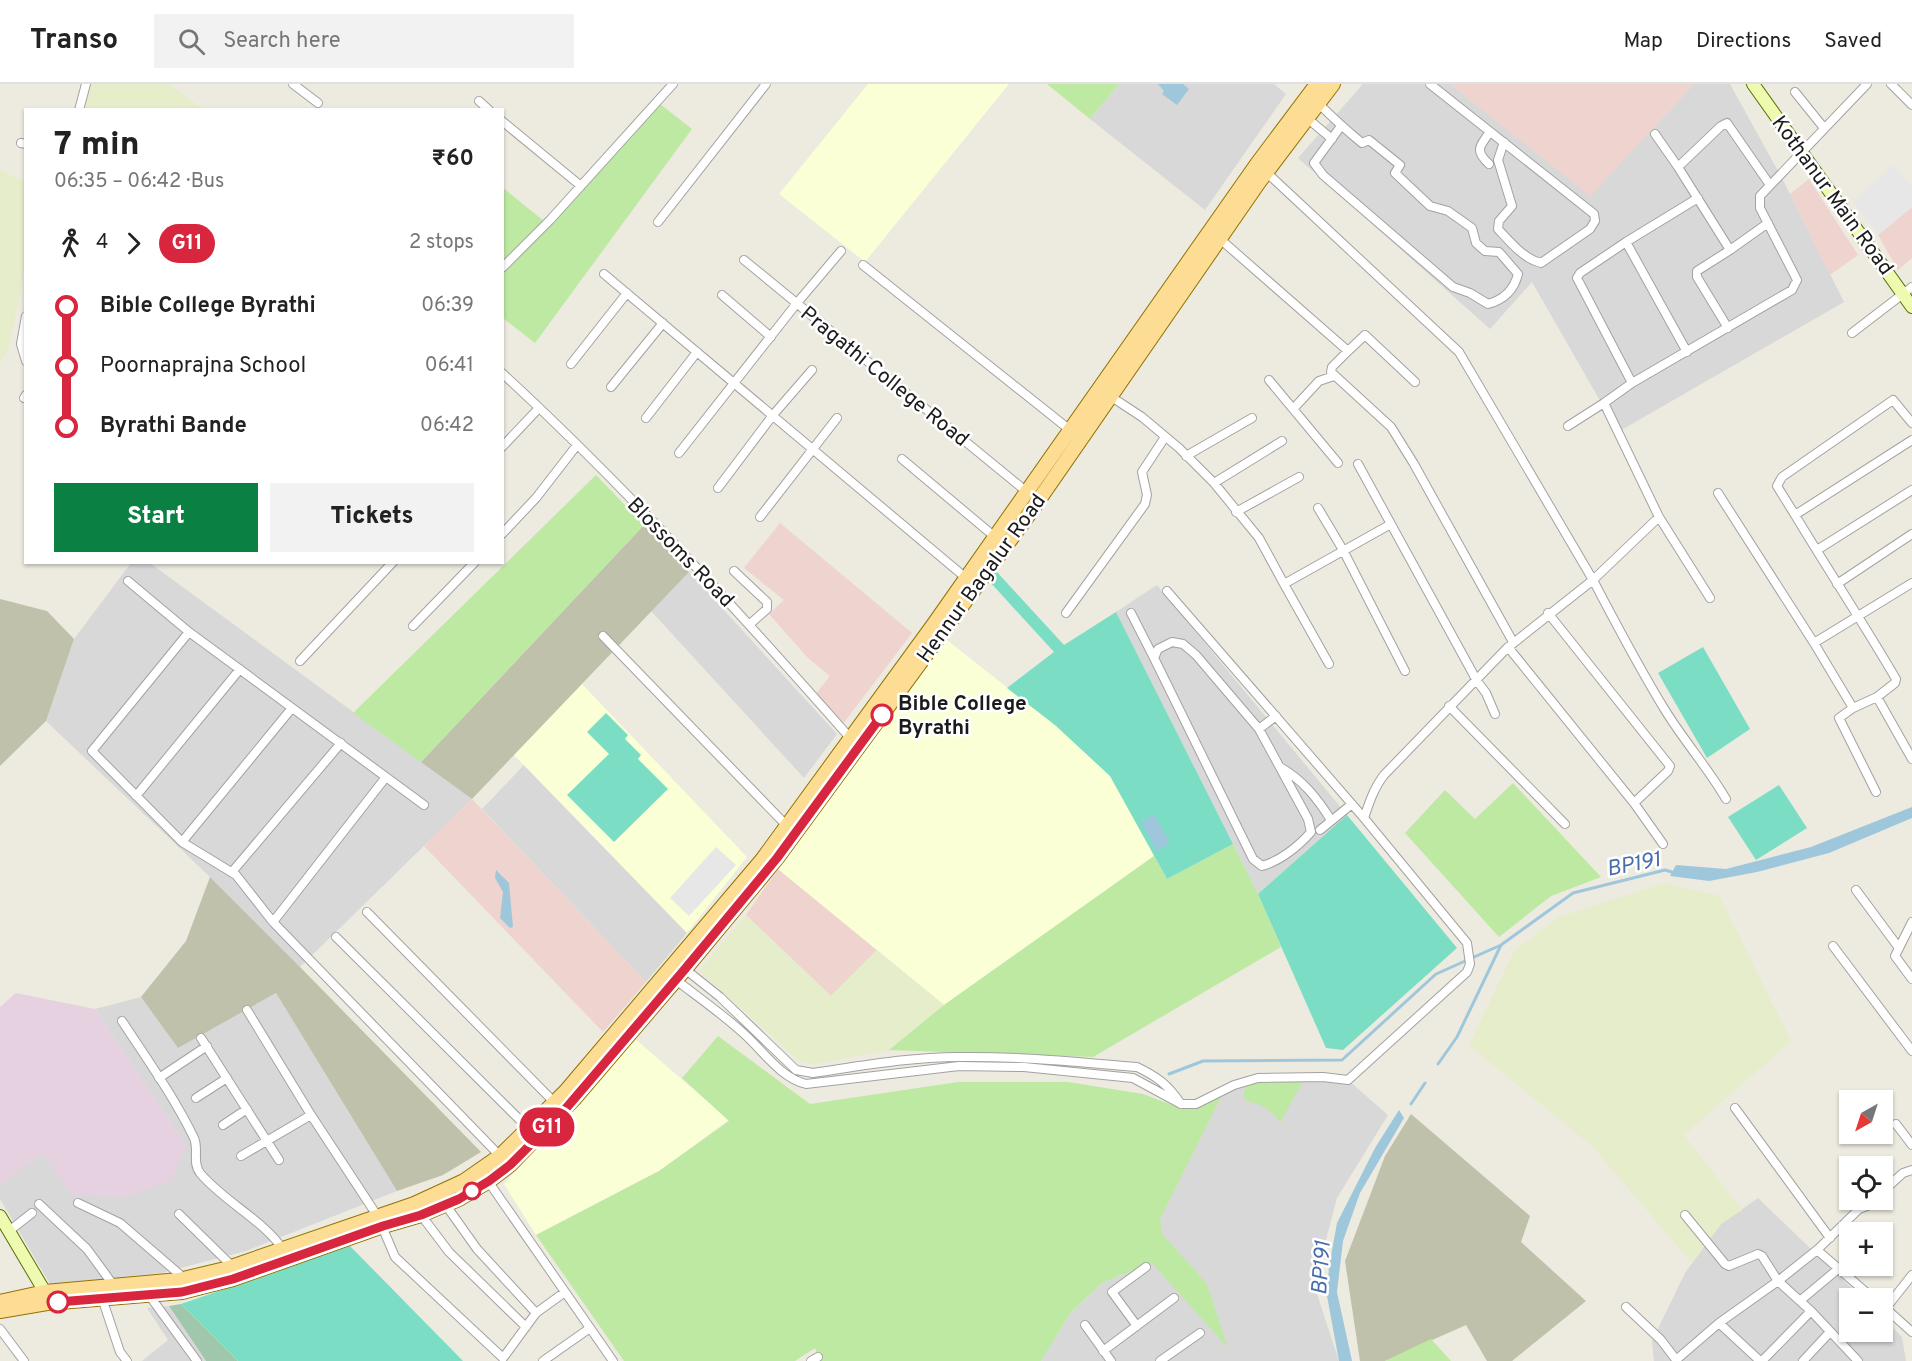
<!DOCTYPE html>
<html lang="en">
<head>
<meta charset="utf-8">
<style>
  :root { --surface:#fff; --page:#f2f2f2; --text:#222; --muted:#767676; --line:#e0e0e0; --accent:#0b8043 }
  body { margin:0; font-family:Overpass,sans-serif; background:var(--page); color:var(--text); height:100vh; display:flex; flex-direction:column; font-size:22px; white-space:nowrap }
  * { box-sizing:border-box; margin:0 }
  p { font-size:20px; color:var(--muted) }
  .icon { flex:none; width:33px; height:33px; fill:none; stroke:currentColor; stroke-width:2; stroke-linecap:round; stroke-linejoin:round }
  .map { position:relative; flex:1; overflow:hidden }
  .drawer { position:absolute; left:24px; top:24px; width:480px; height:456px; display:flex; flex-direction:column; background:var(--surface); border-radius:0px; box-shadow:0 2px 4px #0004 }
  .drawer>* { flex:none }
  .badge { padding:0 12px; border-radius:20px; font-size:21px; line-height:39px }
  .needle { width:39px; rotate:219deg }
  .controls { position:absolute; left:1839px; top:1006px; display:grid; gap:12px }
  .controls a { display:grid; place-items:center; width:54px; height:54px; border-radius:0px; background:var(--surface); box-shadow:0 2px 4px #0004; font-size:30px }
  .map>.badge { position:absolute; translate:-50% -50%; box-shadow:0 0 0 3px #fff }
  .legs { display:flex; align-items:center; gap:9px; height:66px; padding:0 30px; font-size:20px }
  .legs p { margin-inline-start:auto }
  .head { display:flex; align-items:center; justify-content:space-between; height:102px; padding:0 30px }
  h1 { font-size:33px; font-weight:800; line-height:45px }
  .primary-button { display:flex; gap:12px; margin-top:auto; padding:12px 30px }
  .primary-button a { flex:1; height:69px; border-radius:0px; background:var(--accent); color:#fff; font-size:24px; font-weight:800; line-height:69px; text-align:center }
  .primary-button a+a { background:var(--page); color:var(--text) }
  ul { padding:0 30px; list-style:none }
  li { display:flex; align-items:center; gap:21px; height:60px; font-size:22px }
  li i { display:grid; place-items:center; width:9px; height:100%; margin:0 8px; background:currentColor }
  li i::after { content:''; width:15px; height:15px; margin:-8px; border:4px solid; border-radius:50%; background:var(--surface) }
  li p { margin-inline-start:auto }
  li:first-child i { background:linear-gradient(#0000 50%,currentColor 0) }
  li:last-child i { background:linear-gradient(currentColor 50%,#0000 0) }
  header { display:flex; align-items:center; gap:36px; box-sizing:border-box; height:84px; padding:0 30px; background:var(--surface); border-bottom:2px solid var(--line) }
  header strong { font-size:28px }
  nav { display:flex; gap:33px; margin-inline-start:auto; font-size:21px }
  .search { width:420px; height:54px; background:var(--page); display:flex; align-items:center; gap:15px; box-sizing:border-box; padding:0 21px; border-radius:0px; color:var(--muted); font-size:22px }
  .map>svg:first-child { display:block }
</style>
</head>
<body>
<header>
<strong>Transo</strong>
<div class="search"><svg class="icon" aria-label="search" viewBox="0 0 24 24"><circle cx="10" cy="10" r="6"/><path d="M15 15l6 6"/></svg>Search here</div>
<nav><a>Map</a><a>Directions</a><a>Saved</a></nav>
</header>
<div class="map">
<svg width="1912" height="1277" viewBox="0 0 1912 1277">
  <rect width="100%" height="100%" fill="#edeae0"/>
  <path fill="#d9d8d8" d="M1119,0H1274L1286,10L1205,126L1090,35Z
    M1363,0H1450L1590,111L1694,0H1730L1783,96L1844,218L1618,348L1532,198L1490,245L1298,74Z
    M131,479H150L472,715L300,883L210,793L46,637L74,555Z
    M689,488L837,650L804,694L651,527Z
    M1157,501L1347,731L1258,810L1116,528Z
    M524,681L687,849L646,898L482,725Z
    M276,909L397,1107L246,1167L161,1189L50,1200L0,1115V1100L43,1069L186,1061L95,925L141,913L178,963Z
    M1258,994L1348,996L1388,1031L1337,1114L1314,1201L1339,1277H1041L1071,1228L1102,1199L1152,1179L1131,1156L1196,1020Z
    M1758,1114L1863,1215H1850V1248H1882L1883,1234L1902,1253L1906,1277H1654L1652,1257L1685,1189L1721,1140Z
    M169,1222L206,1277H142L168,1256L147,1224Z"/>
  <path fill="#efd3ce" d="M1450,0H1694L1590,112Z
    M1809,95L1858,171L1830,191L1790,110Z
    M1912,123V174L1898,186L1878,151Z
    M780,439L912,549L842,641L815,611L830,592L807,573L769,530L784,516L744,484Z
    M472,715L646,898L603,948L424,762Z
    M778,785L877,866L831,912L746,831Z"/>
  <path fill="#e6d1e0" d="M16,909L95,925L186,1061L172,1096L126,1113L72,1111L43,1070L0,1100V923Z"/>
  <path fill="#faffd6" d="M868,0H1009L865,178L779,110Z
    M947,556L1055,641L1110,692L1154,772L944,921L778,785Z
    M582,600L747,773L687,849L514,671Z
    M634,954L729,1036L659,1087L536,1151L504,1100Z"/>
  <path fill="#bfc1ab" d="M644,441L689,488L472,715L421,678Z
    M0,515L47,527L74,555L46,637L0,682Z
    M210,793L300,883L481,1068L443,1091L397,1107L276,909L178,964L141,913L186,857Z
    M1411,1030L1530,1132L1521,1158L1586,1217L1512,1277H1487L1466,1241L1385,1277H1360L1345,1177L1385,1072Z"/>
  <path fill="#e6edca" d="M92,0H170L202,25H84Z
    M0,86L26,98L25,184L8,267L0,277Z
    M1665,799L1719,812L1791,957L1684,1051L1742,1126L1721,1140L1692,1179L1592,1062L1469,961L1514,867L1559,833Z
    M746,831L831,912L877,866L944,921L889,966L814,980L802,978L795,973L699,887Z"/>
  <path fill="#bde9a3" d="M1047,0H1119L1090,35Z
    M660,20L692,45L535,259L503,234L502,103L550,142Z
    M596,391L644,441L421,678L353,629Z
    M1513,699L1601,793L1551,812L1499,853L1405,749L1445,706L1475,735Z
    M1233,760L1258,810L1281,863L1093,973L889,966L944,921L1154,772L1167,795Z
    M718,952L810,1020L958,998H1068L1143,1010L1183,1025L1225,1005L1160,1135L1162,1150L1207,1200L1228,1264L1152,1179L1102,1199L1071,1228L1041,1277H819L815,1264L795,1277H624L536,1151L659,1087L729,1037L682,994Z
    M1305,993L1280,1039C1271,1024 1260,1020 1244,1016L1245,998Z
    M1431,1255L1451,1277H1385Z"/>
  <path fill="#a0c6ab" d="M181,1220L238,1277H206L169,1222Z"/>
  <path fill="#7bdec4" d="M997,488L1064,561L1116,528L1233,760L1167,795L1110,692L1055,641L1007,604L1054,568L990,498Z
    M1703,563L1750,645L1707,674L1658,589Z
    M606,629L628,651L625,655L641,671L638,675L668,705L614,758L567,711L609,670L587,648Z
    M1779,701L1807,744L1756,776L1728,733Z
    M1347,731L1457,864L1343,966L1326,964L1258,810Z
    M350,1162L463,1277H238L181,1220Z"/>
  <path fill="#e7e7e7" d="M1893,81L1912,103V123L1878,151L1853,117Z
    M716,763L736,781L689,832L670,814Z"/>
  <path fill="#9fc7dc" d="M1158,0H1183L1189,5L1177,21L1162,10L1164,7Z
    M1912,723V734L1829,769L1757,788L1709,797L1670,792L1676,781L1726,785L1811,763Z
    M1154,730L1170,759L1157,767L1141,738Z
    M496,786L509,799L513,843L510,844L500,834L503,808L495,794Z
    M1399,1026L1404,1034L1360,1109L1343,1157L1337,1208L1352,1277H1339L1327,1212L1329,1183L1337,1139L1375,1064Z"/>
  <g fill="none" stroke-linecap="round" stroke-linejoin="round">
    <path stroke="#9fc7dc" stroke-width="3" d="M1438,980L1457,953L1501,861L1573,809L1665,786L1675,789
      M1169,990L1203,977L1342,976L1436,890L1501,861
      M1411,1020L1425,999"/>
    <defs>
      <path id="minor" d="M293,0L318,19
        M1430,0L1594,130L1595,137L1590,145L1541,179C1524,175 1510,158 1498,145L1499,137L1512,122L1498,76L1504,58
        M1891,0L1912,21
        M1795,8L1824,44
        M479,17L489,26
        M1318,19C1332,33 1346,46 1362,59L1369,56L1400,81L1395,89L1430,122L1448,127L1472,144L1476,159L1485,167L1499,168L1518,190C1514,206 1503,216 1488,220L1470,209L1453,203L1323,91L1314,79L1341,42
        M79,26L86,0
        M1307,34L1332,55
        M502,37L581,102
        M1655,50L1678,83L1721,42L1727,39L1770,101
        M21,59L26,60
        M1489,80C1474,66 1480,62 1490,48
        M1678,83L1730,166L1768,139
        M1264,86L1459,268L1593,496L1659,433
        M658,138L766,0
        M1220,155L1348,267L1332,283L1331,288L1391,343L1414,380L1513,558
        M1626,158L1580,189L1577,194L1632,299
        M744,176L1027,408
        M863,181L1070,346
        M502,184L550,136L673,0
        M604,190L966,494
        M722,211L771,253
        M26,232L21,260L26,277
        M1728,244L1697,193V187L1730,166
        M1852,249L1912,203
        M1348,267L1365,251L1415,298
        M1687,268L1626,158L1698,114
        M571,280L627,209
        M502,289C626,403 740,529 851,655
        M1269,296L1338,379
        M611,303L663,239
        M1110,312L1142,333L1179,364L1214,399L1259,454L1284,500
        M24,314L26,311
        M1294,324L1319,297L1334,292
        M646,334L697,268
        M1912,339L1893,316L1782,393L1777,402L1795,431L1912,356
        M1568,342L1604,319
        M502,363L539,324
        M679,369L797,219L841,167
        M1186,372L1252,334
        M902,375L995,453
        M1358,380L1477,597L1486,609L1495,630
        M1214,399L1282,357
        M718,404L773,331L812,286
        M1718,409L1814,559L1912,499
        M1318,424L1343,466L1405,587
        M1236,428L1299,393
        M1795,431C1828,486 1864,540 1896,595L1895,599L1877,613L1853,624L1839,634L1876,708
        M760,433L837,334
        M502,450L536,414L577,361
        M1817,466L1912,406
        M734,487L767,518V525L750,540
        M128,497L189,548L424,721
        M1837,500L1912,450
        M1167,507L1364,734
        M1710,514L1659,433L1604,319L1632,299L1792,206L1797,196L1760,124V112L1867,0
        M1066,529L1145,420L1147,411L1142,388L1165,353
        M1131,529L1154,574
        M1548,529L1670,682L1668,687L1634,719
        M413,542L475,478
        M189,548L92,667L182,758L236,791L273,838L500,1072
        M603,552L787,742
        M1172,558L1183,560L1196,571L1259,645L1308,735L1311,748C1299,762 1280,777 1262,782L1253,775L1154,574L1158,565Z
        M1814,559L1853,624
        M1511,561L1593,496C1616,540 1639,584 1665,626C1684,657 1708,684 1726,715
        M300,577L393,478
        M1329,580L1284,500L1391,440
        M1877,613L1912,675
        M1449,622L1565,740
        M1259,645L1276,632
        M1280,683C1303,696 1317,714 1331,736
        M136,712L240,585
        M1320,746L1352,720
        M182,758L292,624
        M232,788L341,659
        M1856,806L1899,864
        M367,828L554,1018
        M273,838L386,693
        M1912,838L1895,872L1912,895
        M336,853L529,1045
        M1833,862L1912,967
        M685,885L720,913L796,986L813,989C861,982 910,973 958,973C1018,972 1077,978 1137,983C1158,993 1168,1001 1181,1020
        M676,896C698,913 721,929 742,948C762,965 779,993 806,1000L959,982L1024,983L1133,994L1181,1020H1196L1234,1001L1258,994L1323,993L1348,996L1467,888L1470,880L1467,859L1364,734C1369,719 1374,704 1384,691L1508,563L1634,719L1663,760
        M247,926L311,1031L378,1133L395,1173L503,1274L536,1229L565,1208
        M122,937C147,975 174,1013 194,1054C199,1065 192,1079 200,1089C223,1117 265,1137 284,1167
        M201,954L279,1076
        M159,994L207,962
        M196,1014L227,994
        M1735,1024L1830,1154
        M1896,1040L1912,1061
        M223,1041L247,1025
        M241,1072L311,1031
        M481,1087L613,1277
        M1882,1108L1903,1089L1912,1086
        M1874,1116L1867,1122L1859,1125L1817,1166L1874,1215
        M78,1119L120,1139L185,1195
        M39,1120L87,1165L114,1202
        M445,1120L477,1165L536,1229
        M179,1130L233,1183
        M421,1131L449,1168L526,1243
        M9,1147L32,1129
        M1817,1166L1778,1197L1811,1227L1858,1277
        M149,1211L197,1277
        M102,1214L120,1268L127,1277
        M1801,1216L1838,1185
        M1883,1222L1912,1248
        M1626,1223L1661,1256L1677,1277
        M1886,1224L1912,1191
        M1719,1239L1760,1277
        M1085,1241L1111,1277
        M1137,1242L1112,1208L1146,1183
        M0,1245L24,1277
        M1103,1267L1174,1214
        M1676,1276L1719,1239L1778,1197L1762,1172L1758,1170L1729,1182L1725,1180L1685,1131
        M543,1277L590,1244
        M811,1277L818,1273
        M1160,1277L1200,1249
        M1762,1277L1811,1227
        M1803,1277L1830,1248"/>
      <path id="secondary" d="M1753,0L1912,223
        M0,1132L45,1208L47,1218"/>
      <path id="primary" d="M0,1218L45,1208L179,1196L225,1185L414,1120L464,1097L500,1072L566,1007L762,776L934,540L1257,80L1317,0
        M0,1227L47,1219L182,1208L233,1195L383,1142L421,1131L459,1115L489,1097L510,1081L574,1015L685,885L777,774L1027,433L1259,98L1333,0"/>
    </defs>
    <use href="#minor" stroke="#a2a2a2" stroke-width="10"/>
    <use href="#secondary" stroke="#587103" stroke-width="14"/>
    <use href="#primary" stroke="#917300" stroke-width="16"/>
    <use href="#minor" stroke="#fff" stroke-width="8"/>
    <use href="#secondary" stroke="#eefab0" stroke-width="12"/>
    <use href="#primary" stroke="#fddc94" stroke-width="14"/>
  </g>
  <g fill="none" stroke-linecap="round" stroke-linejoin="round">
    <defs>
      <path id="line-1" d="M58,1218L182,1208L233,1195L383,1142L421,1131L459,1115L489,1097L510,1081L562,1029L685,885L777,774L882,631"/>
    </defs>
    <use href="#line-1" stroke="#fff" stroke-width="14"/>
    <use href="#line-1" stroke="#d7263d" stroke-width="9"/>
  </g>
  <g fill="#fff" stroke="#d7263d" stroke-width="3">
    <circle cx="882" cy="631" r="10"/>
    <circle cx="472" cy="1107" r="8"/>
    <circle cx="58" cy="1218" r="10"/>
  </g>
  <g text-anchor="middle" stroke-width="5" stroke-linejoin="round" paint-order="stroke">
    <g font-size="21" fill="#1b1b1b" stroke="#fff">
      <text transform="translate(1833 111) rotate(54)" y="7">Kothanur Main Road</text>
      <text transform="translate(885 292) rotate(39)" y="7">Pragathi College Road</text>
      <text transform="translate(681 468) rotate(46)" y="7">Blossoms Road</text>
      <text transform="translate(981 494) rotate(-54)" y="7">Hennur Bagalur Road</text>
    </g>
    <g font-size="21" font-weight="bold" fill="#1b1b1b" stroke="#fff" text-anchor="start">
      <text x="898" y="626">Bible College<tspan x="898" dy="24">Byrathi</tspan></text>
    </g>
    <g font-size="22" font-style="italic" fill="#476dab" stroke="#fff">
      <text transform="translate(1633 779) rotate(-11)" y="8">BP191</text>
      <text transform="translate(1320 1184) rotate(-86)" y="8">BP191</text>
    </g>
  </g>
</svg>
<div class="controls">
<a><svg class="needle" viewBox="-14 -14 28 28"><path d="M0-13l5 13h-10z" fill="#e53935"/><path d="M0 13l5-13h-10z" fill="#767676"/></svg></a>
<a><svg class="icon" aria-label="locate" viewBox="0 0 24 24"><circle cx="12" cy="12" r="6"/><path d="M12 2v4M12 18v4M2 12h4M18 12h4"/></svg></a>
<a>+</a>
<a>−</a>
</div>
<b class="badge" style="left:547px;top:1043px;background:#d7263d;color:#fff">G11</b>
<section class="drawer">
<div class="head"><div><h1>7 min</h1><p>06:35 – 06:42 · Bus</p></div><b>₹60</b></div>
<div class="legs"><svg class="icon" aria-label="walk" viewBox="0 0 24 24"><circle cx="13" cy="4" r="2"/><path d="M13 8l-2 6 4 7M11 14l-3 7M7 12l3-4h3l4 4"/></svg>4<svg class="icon" aria-label="forward" viewBox="0 0 24 24"><path d="M9 5l7 7-7 7"/></svg><b class="badge" style="background:#d7263d;color:#fff">G11</b><p>2 stops</p></div>
<ul>
<li><i style="color:#d7263d"></i><b>Bible College Byrathi</b><p>06:39</p></li>
<li><i style="color:#d7263d"></i><span>Poornaprajna School</span><p>06:41</p></li>
<li><i style="color:#d7263d"></i><b>Byrathi Bande</b><p>06:42</p></li>
</ul>
<div class="primary-button"><a>Start</a><a>Tickets</a></div>
</section>
</div>
</body>
</html>
